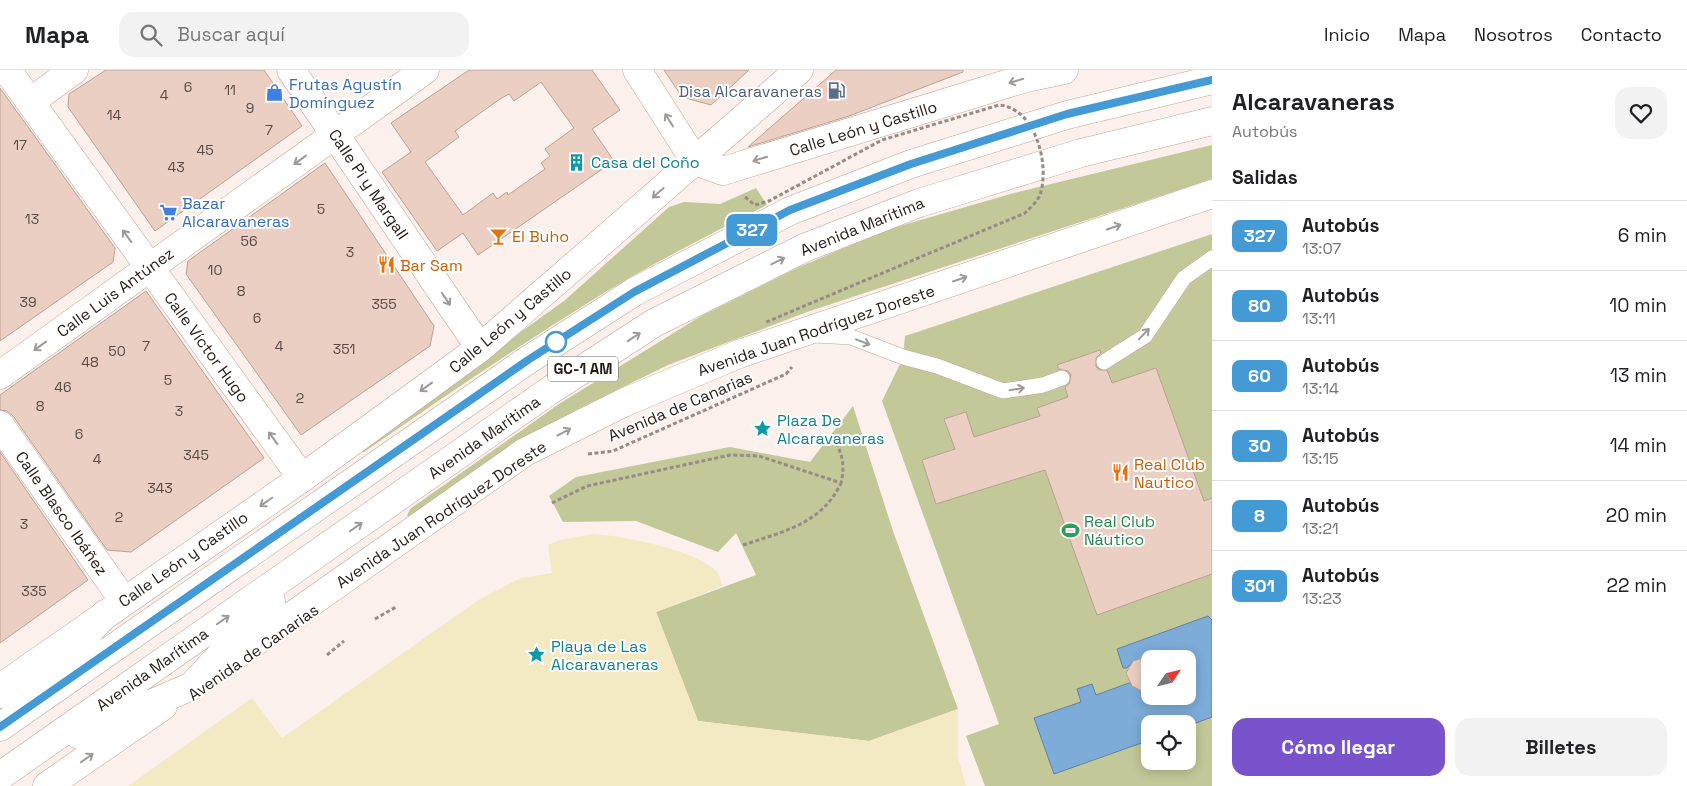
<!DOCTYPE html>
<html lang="es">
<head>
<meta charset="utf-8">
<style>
  :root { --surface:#fff; --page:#f2f2f2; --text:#202124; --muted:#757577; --line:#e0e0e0; --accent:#7853cc }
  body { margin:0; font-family:"Space Grotesk",sans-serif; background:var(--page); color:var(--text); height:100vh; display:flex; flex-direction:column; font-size:19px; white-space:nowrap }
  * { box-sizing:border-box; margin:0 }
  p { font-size:16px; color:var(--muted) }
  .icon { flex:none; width:28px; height:28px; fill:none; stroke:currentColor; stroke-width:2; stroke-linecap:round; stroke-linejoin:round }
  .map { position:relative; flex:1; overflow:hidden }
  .drawer { display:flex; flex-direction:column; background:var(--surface); width:475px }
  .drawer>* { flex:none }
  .badge { padding:0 10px; border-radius:8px; font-size:18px; line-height:32px }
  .needle { width:32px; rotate:55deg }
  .controls { position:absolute; left:1141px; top:580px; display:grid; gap:10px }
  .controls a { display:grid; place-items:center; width:55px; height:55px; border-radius:10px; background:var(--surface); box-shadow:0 2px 12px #0003; font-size:25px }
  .map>.badge { position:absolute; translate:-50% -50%; box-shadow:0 0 0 2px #fff }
  h2 { padding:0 20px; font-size:19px; line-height:45px }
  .round { display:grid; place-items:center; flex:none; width:52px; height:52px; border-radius:15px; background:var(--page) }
  .overview { display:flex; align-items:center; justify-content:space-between; height:85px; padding:0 20px }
  h1 { font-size:24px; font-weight:700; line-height:38px }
  .action { display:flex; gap:10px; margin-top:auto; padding:10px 20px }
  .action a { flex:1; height:58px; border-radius:15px; background:var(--accent); color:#fff; font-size:20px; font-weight:700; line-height:58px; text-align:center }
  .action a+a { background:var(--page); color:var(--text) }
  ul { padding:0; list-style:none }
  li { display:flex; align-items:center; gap:15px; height:70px; padding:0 20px; border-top:1px solid var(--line) }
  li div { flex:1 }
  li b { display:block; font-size:19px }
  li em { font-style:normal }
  li .badge { min-width:55px; font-weight:700; text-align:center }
  header { display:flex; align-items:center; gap:30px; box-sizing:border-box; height:70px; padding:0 25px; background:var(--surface); border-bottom:1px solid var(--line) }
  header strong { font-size:24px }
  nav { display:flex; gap:28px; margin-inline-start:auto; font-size:18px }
  .search { width:350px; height:45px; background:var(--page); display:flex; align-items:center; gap:12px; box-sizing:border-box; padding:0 18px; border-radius:15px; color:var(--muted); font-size:19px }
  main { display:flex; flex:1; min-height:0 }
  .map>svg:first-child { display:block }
</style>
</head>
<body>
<header>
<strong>Mapa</strong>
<div class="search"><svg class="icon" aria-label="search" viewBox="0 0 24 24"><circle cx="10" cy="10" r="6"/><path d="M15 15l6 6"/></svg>Buscar aquí</div>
<nav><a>Inicio</a><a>Mapa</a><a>Nosotros</a><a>Contacto</a></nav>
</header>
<main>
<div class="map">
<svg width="1212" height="716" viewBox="0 0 1212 716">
  <rect width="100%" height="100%" fill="#fbf0eb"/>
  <path fill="#c3c899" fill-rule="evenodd" d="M1212,75V109L807,242L668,295L578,339L529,366L410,447L407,446L410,439L559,334L701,246L797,198L886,160L1014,123Z
    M756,118L767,135C708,166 648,195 591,231C514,279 439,330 364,382H359L360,377L564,231L669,137L684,132L720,134Z
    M1212,164V716H985L966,666L999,654L882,331L903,288L905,266ZM1150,589H1188V626H1150ZM1150,654H1188V691H1150Z
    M853,336L893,461L958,639L869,671L698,651L656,542L756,505L736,463L718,482L636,451L563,452L549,426L576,407L730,377L810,392Z"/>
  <path fill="#f3e9c3" d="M593,464C623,466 697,480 717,502C720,506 721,512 722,516L656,542L698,651L869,671L958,639V687L966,716H128L252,628L282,668L480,529L521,508L552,503L548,475L560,470Z"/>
  <path fill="#7dacd9" stroke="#63819f" d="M1208,546L1212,550V647L1188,656V654H1150V670L1054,704L1034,648L1081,632L1077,619L1092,614L1096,625L1129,613L1137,618L1150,615V626H1188V589H1150L1133,591L1127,598H1123L1117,579Z"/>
  <path fill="#eccfc3" stroke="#bba095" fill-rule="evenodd" d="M106,0H264L302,56L155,161L68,37L69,24Z
    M469,0H592L620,40L592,59L614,91L478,185L463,163L437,181L382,102L411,82L391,53ZM541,12L574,58L545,79L550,86L541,93L545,99L508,125L507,122L497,129L493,123L463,145L425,92L459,67L455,61L500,29L509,24L514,31Z
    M664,0H749L711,35L682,27Z
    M836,0H963V2L849,46L748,77Z
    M0,18L115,178L113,192L0,271Z
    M325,93L434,256L430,276L301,365L186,204L188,191Z
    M146,221L264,388L131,482L107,480L13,346L7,341L0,340V325Z
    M1100,280L1101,283L1096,288V297L1100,300H1107L1112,313L1156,298L1204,431L1212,428V504L1097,545L1045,400L936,434L922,390L955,379L944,349L966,342L974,367L1040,346L1037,338L1068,327L1065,317L1069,314L1071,305L1068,301L1059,299L1057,295Z
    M0,382L88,510L0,573Z
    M1150,586V625L1132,616L1126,603L1133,591Z"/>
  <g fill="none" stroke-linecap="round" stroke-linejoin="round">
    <defs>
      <path id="service" d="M814,265L851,267L903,287L937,296L1003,321L1043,315L1062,308
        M1104,292L1145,266L1184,208L1212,188"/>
      <path id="minor" d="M7,0L302,408
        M291,0L480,278
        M637,0L695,91L723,101L1026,8L1064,0
        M30,32L74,0
        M0,305L425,0
        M0,355L124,531"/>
      <path id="tertiary" d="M215,600L525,382L623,333L739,284L1212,124
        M3,616L302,408L480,278L799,0
        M47,716L163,636"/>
      <path id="trunk" d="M41,615L105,544
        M0,624L56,600
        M0,657L528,290L634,222L790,141L911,94L1067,45L1212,10
        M79,665L192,616L271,531
        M0,706L549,321L654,253L804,178L919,133L1081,83L1212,51"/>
    </defs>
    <use href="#service" stroke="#c0a599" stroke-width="16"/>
    <use href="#minor" stroke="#c0a599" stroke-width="29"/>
    <use href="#tertiary" stroke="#c0a599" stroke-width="29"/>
    <use href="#trunk" stroke="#c0a599" stroke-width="29"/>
    <path stroke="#968b86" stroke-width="3" stroke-dasharray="4 2.5" stroke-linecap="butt" d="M588,384L613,381L786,304L792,297
      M552,433L587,416L730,385L759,386L841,413C846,393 841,382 832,364
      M743,475C782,462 822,454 841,413
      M375,549L396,537
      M327,585L344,571"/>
    <use href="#service" stroke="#fff" stroke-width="15"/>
    <use href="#minor" stroke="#fff" stroke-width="28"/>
    <use href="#tertiary" stroke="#fff" stroke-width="28"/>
    <use href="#trunk" stroke="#fff" stroke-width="28"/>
    <path stroke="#968b86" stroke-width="3" stroke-dasharray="4 2.5" stroke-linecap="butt" d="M745,127L755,135L769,131L882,70L999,35C1036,38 1050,95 1040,125C1037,132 1030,138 1025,143L764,253"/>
  </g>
  <defs><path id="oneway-shaft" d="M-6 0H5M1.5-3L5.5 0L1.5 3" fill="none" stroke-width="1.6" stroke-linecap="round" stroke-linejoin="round" transform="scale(1.25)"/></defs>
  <g stroke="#9d9997">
    <use href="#oneway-shaft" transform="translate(1016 11) rotate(163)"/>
    <use href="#oneway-shaft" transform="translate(669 50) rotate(-122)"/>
    <use href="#oneway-shaft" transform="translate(760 89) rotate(163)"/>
    <use href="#oneway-shaft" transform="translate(300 90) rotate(144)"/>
    <use href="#oneway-shaft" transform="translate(658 123) rotate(139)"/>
    <use href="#oneway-shaft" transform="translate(1114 157) rotate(-19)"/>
    <use href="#oneway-shaft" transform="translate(127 166) rotate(-126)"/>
    <use href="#oneway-shaft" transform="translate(778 191) rotate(-27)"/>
    <use href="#oneway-shaft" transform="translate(960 209) rotate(-19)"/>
    <use href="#oneway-shaft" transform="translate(446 229) rotate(56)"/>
    <use href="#oneway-shaft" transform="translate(1144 264) rotate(-46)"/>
    <use href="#oneway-shaft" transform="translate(634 267) rotate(-33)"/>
    <use href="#oneway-shaft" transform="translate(863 272) rotate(21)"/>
    <use href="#oneway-shaft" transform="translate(40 276) rotate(144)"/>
    <use href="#oneway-shaft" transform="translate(426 317) rotate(144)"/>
    <use href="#oneway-shaft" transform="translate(1017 319) rotate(-9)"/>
    <use href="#oneway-shaft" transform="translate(564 362) rotate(-28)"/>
    <use href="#oneway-shaft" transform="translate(273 368) rotate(-126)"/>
    <use href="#oneway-shaft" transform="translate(266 432) rotate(145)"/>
    <use href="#oneway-shaft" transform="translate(356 457) rotate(-35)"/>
    <use href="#oneway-shaft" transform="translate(223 550) rotate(-35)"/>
    <use href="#oneway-shaft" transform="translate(87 688) rotate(-35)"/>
  </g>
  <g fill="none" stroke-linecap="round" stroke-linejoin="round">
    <defs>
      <path id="line" d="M0,657L528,290L634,222L790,140L911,94L1067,44L1212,10"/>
    </defs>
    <use href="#line" stroke="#fff" stroke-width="11"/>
    <use href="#line" stroke="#449ad5" stroke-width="8"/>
  </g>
  <defs>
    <symbol id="fuel-bare" viewBox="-9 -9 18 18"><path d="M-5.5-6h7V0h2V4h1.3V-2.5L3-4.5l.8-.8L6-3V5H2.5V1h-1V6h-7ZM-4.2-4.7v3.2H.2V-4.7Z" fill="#5c6f8a" stroke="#fff" stroke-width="2.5" paint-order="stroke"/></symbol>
    <symbol id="shop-bare" viewBox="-9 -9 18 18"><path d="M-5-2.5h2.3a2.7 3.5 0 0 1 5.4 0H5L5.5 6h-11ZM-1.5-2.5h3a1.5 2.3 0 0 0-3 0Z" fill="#3f7fe0" stroke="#fff" stroke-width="2.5" paint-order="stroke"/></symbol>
    <symbol id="building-bare" viewBox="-9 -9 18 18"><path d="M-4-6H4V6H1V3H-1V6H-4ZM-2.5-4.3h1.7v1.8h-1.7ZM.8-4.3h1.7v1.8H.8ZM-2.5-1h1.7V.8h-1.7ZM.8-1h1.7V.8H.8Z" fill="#0f9aa8" stroke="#fff" stroke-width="2.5" paint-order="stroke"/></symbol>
    <symbol id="supermarket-bare" viewBox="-9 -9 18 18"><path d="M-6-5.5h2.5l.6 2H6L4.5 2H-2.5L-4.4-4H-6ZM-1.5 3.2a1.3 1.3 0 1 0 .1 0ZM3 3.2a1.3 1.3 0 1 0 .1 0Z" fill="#3f7fe0" stroke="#fff" stroke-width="2.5" paint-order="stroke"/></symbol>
    <symbol id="bar-bare" viewBox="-9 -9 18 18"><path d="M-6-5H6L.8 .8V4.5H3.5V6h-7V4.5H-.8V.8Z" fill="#e8710a" stroke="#fff" stroke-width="2.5" paint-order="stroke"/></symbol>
    <symbol id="restaurant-bare" viewBox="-9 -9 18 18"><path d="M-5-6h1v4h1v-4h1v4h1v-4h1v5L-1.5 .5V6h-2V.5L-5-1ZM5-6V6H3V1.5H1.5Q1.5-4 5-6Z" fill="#e8710a" stroke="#fff" stroke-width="2.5" paint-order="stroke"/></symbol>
    <symbol id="sight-bare" viewBox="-9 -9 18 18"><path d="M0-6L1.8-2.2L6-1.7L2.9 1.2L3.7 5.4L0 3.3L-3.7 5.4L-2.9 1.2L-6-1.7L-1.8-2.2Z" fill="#0f9aa8" stroke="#fff" stroke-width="2.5" paint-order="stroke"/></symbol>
    <symbol id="stadium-bare" viewBox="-9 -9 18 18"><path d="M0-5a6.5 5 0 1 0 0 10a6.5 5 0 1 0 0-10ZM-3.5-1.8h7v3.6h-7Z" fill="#2e9e5b" stroke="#fff" stroke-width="2.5" paint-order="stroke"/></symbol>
  </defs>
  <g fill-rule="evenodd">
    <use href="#fuel-bare" x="824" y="8" width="25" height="25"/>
    <use href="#shop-bare" x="262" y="10" width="25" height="25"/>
    <use href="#building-bare" x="564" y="80" width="25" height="25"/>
    <use href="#supermarket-bare" x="156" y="130" width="25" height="25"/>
    <use href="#bar-bare" x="486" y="154" width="25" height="25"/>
    <use href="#restaurant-bare" x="374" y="182" width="25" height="25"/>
    <use href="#sight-bare" x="750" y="346" width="25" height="25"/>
    <use href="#restaurant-bare" x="1108" y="390" width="25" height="25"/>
    <use href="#stadium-bare" x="1058" y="448" width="25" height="25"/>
    <use href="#sight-bare" x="524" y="572" width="25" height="25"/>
  </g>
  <circle fill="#fff" stroke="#449ad5" stroke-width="2.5" cx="556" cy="272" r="10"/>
  <g text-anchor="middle" stroke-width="4" stroke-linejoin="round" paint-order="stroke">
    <g font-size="14" fill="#584942">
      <text x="188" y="22">6</text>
      <text x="230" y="25">11</text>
      <text x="164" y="30">4</text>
      <text x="250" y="43">9</text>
      <text x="114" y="50">14</text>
      <text x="269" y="65">7</text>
      <text x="20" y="80">17</text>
      <text x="205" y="85">45</text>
      <text x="176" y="102">43</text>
      <text x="321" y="144">5</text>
      <text x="32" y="154">13</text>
      <text x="249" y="176">56</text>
      <text x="350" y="187">3</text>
      <text x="215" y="205">10</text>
      <text x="241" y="226">8</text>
      <text x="28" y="237">39</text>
      <text x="384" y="239">355</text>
      <text x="257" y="253">6</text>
      <text x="146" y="281">7</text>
      <text x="279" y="281">4</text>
      <text x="344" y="284">351</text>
      <text x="117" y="286">50</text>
      <text x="90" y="297">48</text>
      <text x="168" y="315">5</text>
      <text x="63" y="322">46</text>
      <text x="300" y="333">2</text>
      <text x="40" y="341">8</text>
      <text x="179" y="346">3</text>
      <text x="79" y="369">6</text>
      <text x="196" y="390">345</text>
      <text x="97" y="394">4</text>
      <text x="160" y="423">343</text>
      <text x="119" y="452">2</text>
      <text x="24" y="459">3</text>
      <text x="34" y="526">335</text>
    </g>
    <rect fill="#fff" stroke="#67605d" stroke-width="1" x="548" y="286.5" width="70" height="25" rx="4"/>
    <g font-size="15" font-weight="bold" fill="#261c17">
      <text x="583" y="304">GC-1 AM</text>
    </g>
    <g font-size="16" fill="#366cbe" stroke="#fff" text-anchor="start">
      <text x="289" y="20">Frutas Agustín<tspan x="289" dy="18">Domínguez</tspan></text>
      <text x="182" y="139">Bazar<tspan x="182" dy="18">Alcaravaneras</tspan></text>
    </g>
    <g font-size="16" fill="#4e5e75" stroke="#fff" text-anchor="end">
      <text x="822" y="27">Disa Alcaravaneras</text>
    </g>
    <g font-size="16" fill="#261c17" stroke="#fff">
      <text transform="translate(863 58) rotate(-17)" y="6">Calle León y Castillo</text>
      <text transform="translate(369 114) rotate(56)" y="6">Calle Pi y Margall</text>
      <text transform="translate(862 156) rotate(-22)" y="6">Avenida Marítima</text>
      <text transform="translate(115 222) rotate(-36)" y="6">Calle Luis Antúnez</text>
      <text transform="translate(510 250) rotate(-40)" y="6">Calle León y Castillo</text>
      <text transform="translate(816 260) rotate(-19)" y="6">Avenida Juan Rodríguez Doreste</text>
      <text transform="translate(207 277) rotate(54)" y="6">Calle Víctor Hugo</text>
      <text transform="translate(680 336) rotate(-23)" y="6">Avenida de Canarias</text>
      <text transform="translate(484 367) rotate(-35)" y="6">Avenida Marítima</text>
      <text transform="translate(62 443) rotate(55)" y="6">Calle Blasco Ibáñez</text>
      <text transform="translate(441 444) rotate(-34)" y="6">Avenida Juan Rodríguez Doreste</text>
      <text transform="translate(183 489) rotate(-35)" y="6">Calle León y Castillo</text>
      <text transform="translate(253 582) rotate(-35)" y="6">Avenida de Canarias</text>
      <text transform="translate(152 599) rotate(-35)" y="6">Avenida Marítima</text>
    </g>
    <g font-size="16" fill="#0d838f" stroke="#fff" text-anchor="start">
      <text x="591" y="98">Casa del Coño</text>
      <text x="777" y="356">Plaza De<tspan x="777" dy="18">Alcaravaneras</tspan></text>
      <text x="551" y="582">Playa de Las<tspan x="551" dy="18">Alcaravaneras</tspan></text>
    </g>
    <g font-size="16" fill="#c56008" stroke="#fff" text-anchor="start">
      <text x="512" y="172">El Buho</text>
      <text x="400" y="201">Bar Sam</text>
      <text x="1134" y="400">Real Club<tspan x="1134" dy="18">Nautico</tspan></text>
    </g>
    <g font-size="16" fill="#27864d" stroke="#fff" text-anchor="start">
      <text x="1084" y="457">Real Club<tspan x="1084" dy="18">Náutico</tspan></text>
    </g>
  </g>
</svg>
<div class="controls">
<a><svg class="needle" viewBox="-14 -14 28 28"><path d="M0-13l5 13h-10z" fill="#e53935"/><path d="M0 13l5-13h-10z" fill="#757577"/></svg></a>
<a><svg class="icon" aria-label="locate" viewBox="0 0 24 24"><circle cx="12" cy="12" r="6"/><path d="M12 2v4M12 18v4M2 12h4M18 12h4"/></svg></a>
</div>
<b class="badge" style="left:752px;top:160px;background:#449ad5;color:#fff">327</b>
</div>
<section class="drawer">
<div class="overview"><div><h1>Alcaravaneras</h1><p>Autobús</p></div><a class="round"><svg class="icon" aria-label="heart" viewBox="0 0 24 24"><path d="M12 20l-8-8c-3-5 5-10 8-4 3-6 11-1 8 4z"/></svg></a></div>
<h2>Salidas</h2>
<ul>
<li><span class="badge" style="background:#449ad5;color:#fff">327</span><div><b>Autobús</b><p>13:07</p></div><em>6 min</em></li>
<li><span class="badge" style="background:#449ad5;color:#fff">80</span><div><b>Autobús</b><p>13:11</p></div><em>10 min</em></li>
<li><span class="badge" style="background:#449ad5;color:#fff">60</span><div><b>Autobús</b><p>13:14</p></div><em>13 min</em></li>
<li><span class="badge" style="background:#449ad5;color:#fff">30</span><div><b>Autobús</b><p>13:15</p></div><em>14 min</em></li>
<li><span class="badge" style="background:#449ad5;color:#fff">8</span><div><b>Autobús</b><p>13:21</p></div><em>20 min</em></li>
<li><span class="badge" style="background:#449ad5;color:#fff">301</span><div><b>Autobús</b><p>13:23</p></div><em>22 min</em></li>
</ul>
<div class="action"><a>Cómo llegar</a><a>Billetes</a></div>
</section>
</main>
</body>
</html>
